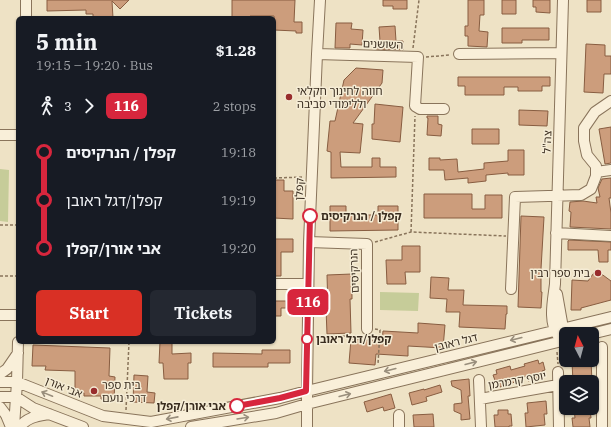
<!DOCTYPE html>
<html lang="en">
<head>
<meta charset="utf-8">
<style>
  :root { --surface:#171b24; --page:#242831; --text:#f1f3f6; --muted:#9ea1a6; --accent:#d93025 }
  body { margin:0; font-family:"IBM Plex Serif","Noto Sans Hebrew",serif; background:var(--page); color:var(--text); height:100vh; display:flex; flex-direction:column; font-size:15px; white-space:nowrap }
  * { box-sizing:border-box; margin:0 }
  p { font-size:13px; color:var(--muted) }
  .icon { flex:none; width:22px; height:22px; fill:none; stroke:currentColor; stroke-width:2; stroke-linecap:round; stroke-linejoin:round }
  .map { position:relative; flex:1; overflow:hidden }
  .drawer { position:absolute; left:16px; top:16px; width:260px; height:328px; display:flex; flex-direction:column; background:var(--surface); border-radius:6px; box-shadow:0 1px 3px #0004 }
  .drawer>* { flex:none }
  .badge { padding:0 8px; border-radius:6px; font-size:14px; line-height:26px }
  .needle { width:26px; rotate:354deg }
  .controls { position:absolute; left:559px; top:327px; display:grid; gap:8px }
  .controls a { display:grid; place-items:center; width:40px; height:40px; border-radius:6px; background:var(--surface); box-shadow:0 1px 3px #0004; font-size:20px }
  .map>.badge { position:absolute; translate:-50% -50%; box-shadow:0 0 0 2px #fff }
  .legs { display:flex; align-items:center; gap:6px; height:44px; padding:0 20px; font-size:13px }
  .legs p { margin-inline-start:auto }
  .overview { display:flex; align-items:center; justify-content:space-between; height:68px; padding:0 20px }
  h1 { font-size:22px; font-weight:700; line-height:30px }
  .button { display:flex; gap:8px; margin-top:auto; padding:8px 20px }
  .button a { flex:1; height:46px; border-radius:6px; background:var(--accent); color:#fff; font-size:16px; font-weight:700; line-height:46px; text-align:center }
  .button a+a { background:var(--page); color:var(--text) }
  ul { padding:0 20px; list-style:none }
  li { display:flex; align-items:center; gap:14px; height:48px; font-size:15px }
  li i { display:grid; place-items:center; width:6px; height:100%; margin:0 5px; background:currentColor }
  li i::after { content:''; width:10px; height:10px; margin:-5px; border:3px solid; border-radius:50%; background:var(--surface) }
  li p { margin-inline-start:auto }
  li:first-child i { background:linear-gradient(#0000 50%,currentColor 0) }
  li:last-child i { background:linear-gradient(currentColor 50%,#0000 0) }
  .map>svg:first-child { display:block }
</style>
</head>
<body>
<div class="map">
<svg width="611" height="427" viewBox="0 0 611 427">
  <rect width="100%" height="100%" fill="#eee2c5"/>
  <path fill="#c6cc99" d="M0,169L9,170L8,222L0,221Z
    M380,292L419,293L418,311L380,310Z"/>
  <path fill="#cc9d7c" stroke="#885d41" d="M47,0H129L120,9L112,1L113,18H93V14H86V10L47,11Z
    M232,0H295L294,22H302V33H296V31L274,30V16H250V18H232Z
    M383,0H407V9H393V6H383Z
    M468,0H484V15H480L479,31L488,32L487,47L468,46V36H465V26H468Z
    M502,0H516V14H502Z
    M533,0H550V13L536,12V7H533Z
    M587,0H601V12H587Z
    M336,23H352L351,29L363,30L362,45L350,44V48H335Z
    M395,26L396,41H403V50L376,49L375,41H380L379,27Z
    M502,28H549V40H522V43H502Z
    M586,44L605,45V56H611V74H604L603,93L584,92Z
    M356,68L383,70L382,83L353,123L363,124L360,153L340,152L341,167H372V158H380V167H396V177L331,178V152L327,151L330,121H335L344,80Z
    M458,77H550V86H542V91H518V87H504V95H465V86H458Z
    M375,104L403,107L400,142L372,139V124H374Z
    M519,110L548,111L547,126L519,125Z
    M427,116H438V124L442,125L441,136L427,135L428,118H427Z
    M611,127V163L605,164L599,129Z
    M472,129H499V144H472Z
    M508,150H524V175H508V173L486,175V181L468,183V178L445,180L444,170H429V158H440V160L457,159L458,172L484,169V163L508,161Z
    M611,178V198H609L611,213V229L570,227L571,212L569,211L570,202L583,201L597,203L596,197H600L598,188L602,179Z
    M274,180H284V191H293V219L274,218Z
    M424,194H472V209H485V195H502V218H424Z
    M330,206H346V215H378V206H398V230L330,231Z
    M521,216L544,217L541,269V292H542L541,308L518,307Z
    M274,239H293V252H281V276H274Z
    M569,240L611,242V250H608V262H599L598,250H568V241Z
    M402,246H420V272H405L406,284H387L386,260H402Z
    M596,270L611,281V300L581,308V310H571L572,280L588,281Z
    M352,274V299H350L351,333L327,334L326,309H328L327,275Z
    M431,277L449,278L448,290H464L463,305L507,306V314H506L505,329L459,327L460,312H446L447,299L430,298Z
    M274,301H286V308H281V316H274Z
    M418,323L445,325L443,348L408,346V356L376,354L375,365L349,363L351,339L382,341L383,331L418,333Z
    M160,342H172V354L191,353V363H188V379H164L163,363H159Z
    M33,345L110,348L109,376L115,377L114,400L101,399V396H84V393L75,392V371L45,370L46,366H32Z
    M262,350H290V363H268V367H213V353L262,354Z
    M538,360L539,364L543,362L545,370L542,371L544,376L528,381L527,376L515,379V382L500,387L499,382L496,383L493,375L497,374L496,370L510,366L511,370L525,366L524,364Z
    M575,360H591L592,382H573L572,362H576Z
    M134,375L148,376L147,392L155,393L154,403L133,402Z
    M469,379L470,396H468L470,419L461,420V414L454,411V404L462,403L461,390L452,386L451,381Z
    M440,385L442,392L426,397L427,401L412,405L409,393L424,389V390Z
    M391,394L395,408L384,411L383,407L367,412L364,402Z
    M546,401L547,414H544L545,425L526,427L525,413H528L527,403Z
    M574,408H590L591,418H589L590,427H573L572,418H575Z
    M498,410H508V414H511L512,426H509V427H495L494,415H498Z
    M433,414L434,427H414L413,415Z"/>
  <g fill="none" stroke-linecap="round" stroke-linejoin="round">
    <defs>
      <path id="minor" d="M26,18V0
        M317,54L418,57L415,106L420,109H444
        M459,54L561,53
        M0,135H18
        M596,172L611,170
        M556,233L611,236
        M309,242L367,244V329
        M274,284H308
        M511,289L515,197L581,195L591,189L596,176V166L587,155L584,141V128L595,112L611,101
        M557,294L563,328L562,333
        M0,315H18
        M591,334L611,329
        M558,336C548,321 553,301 555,284L563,0
        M602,347V427
        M558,372L559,427
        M0,374L7,369L18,353
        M479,380L481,427
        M0,382H17L103,416L151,422L280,398L307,391L611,317
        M0,397H16L33,408L83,427
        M480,399L558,385
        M0,407L6,415L11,427
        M399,415V427
        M14,427L17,382L18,342
        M20,427C27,417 38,416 49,414
        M191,427L276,413L307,404L566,340
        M307,427V391L309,242L317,54L320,0"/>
    </defs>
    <use href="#minor" stroke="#89745b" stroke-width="12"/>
    <path stroke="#89745b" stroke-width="1.5" stroke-dasharray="3 2" stroke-linecap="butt" d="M413,48L419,0
      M426,57L450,55
      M274,178L304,177
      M0,225H18
      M411,232L415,116
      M375,242L411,232L506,236
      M0,276H18
      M375,329L380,330L378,364
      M317,336H358
      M557,352L558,364
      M126,410L129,342"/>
    <use href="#minor" stroke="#f9efd9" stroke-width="10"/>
  </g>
  <defs><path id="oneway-shaft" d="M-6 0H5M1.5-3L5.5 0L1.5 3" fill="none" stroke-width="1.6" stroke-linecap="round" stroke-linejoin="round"/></defs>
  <g stroke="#998e7c">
    <use href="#oneway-shaft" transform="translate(516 339) rotate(166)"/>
    <use href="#oneway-shaft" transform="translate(471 363) rotate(-14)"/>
    <use href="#oneway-shaft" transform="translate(390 370) rotate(166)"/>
    <use href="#oneway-shaft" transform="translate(47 394) rotate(-158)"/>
    <use href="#oneway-shaft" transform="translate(345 395) rotate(-14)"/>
    <use href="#oneway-shaft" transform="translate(172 418) rotate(169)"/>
    <use href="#oneway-shaft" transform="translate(243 418) rotate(-9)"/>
  </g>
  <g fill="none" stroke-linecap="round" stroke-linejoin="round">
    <defs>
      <path id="line-1" d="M237,406L280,398L306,391L310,216"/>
    </defs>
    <use href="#line-1" stroke="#fff" stroke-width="9"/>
    <use href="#line-1" stroke="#d7263d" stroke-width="6"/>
  </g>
  <g fill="#982c2c" stroke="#f5ecd5" stroke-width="1.5">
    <circle cx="289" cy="97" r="4"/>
    <circle cx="598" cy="273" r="4"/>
    <circle cx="94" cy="391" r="4"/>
  </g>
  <g fill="#fff" stroke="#d7263d" stroke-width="2">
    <circle cx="310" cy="216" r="7"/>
    <circle cx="307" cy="339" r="5"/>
    <circle cx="237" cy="406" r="7"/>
  </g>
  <g text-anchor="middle" stroke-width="3" stroke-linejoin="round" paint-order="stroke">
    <g font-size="11" fill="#392c1f" stroke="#f5ecd5">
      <text transform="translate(383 44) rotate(2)" y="4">השושנים</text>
      <text transform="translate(547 142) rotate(-88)" y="4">צה"ל</text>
      <text transform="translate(299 189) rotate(-88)" y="4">קפלן</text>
      <text transform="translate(354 271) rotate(-92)" y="4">הנרקיסים</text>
      <text transform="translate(456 342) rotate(-14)" y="4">דגל ראובן</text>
      <text transform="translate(517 380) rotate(-10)" y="4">יוסף קרמרמן</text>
      <text transform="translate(64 387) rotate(22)" y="4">אבי אורן</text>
    </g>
    <g font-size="11" fill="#392c1f" stroke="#f5ecd5" text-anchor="start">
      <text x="297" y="95">חווה לחינוך חקלאי<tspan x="297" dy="13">וללימודי סביבה</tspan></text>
      <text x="590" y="277" text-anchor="end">בית ספר רבין</text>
      <text x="102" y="389">בית ספר<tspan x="102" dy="13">דרכי נועם</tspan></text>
    </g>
    <g font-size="11" font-weight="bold" fill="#392c1f" stroke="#f5ecd5" text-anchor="start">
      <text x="321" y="220">קפלן / הנרקיסים</text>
      <text x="316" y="343">קפלן/דגל ראובן</text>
      <text x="226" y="410" text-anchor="end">אבי אורן/קפלן</text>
    </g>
  </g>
</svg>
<div class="controls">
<a><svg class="needle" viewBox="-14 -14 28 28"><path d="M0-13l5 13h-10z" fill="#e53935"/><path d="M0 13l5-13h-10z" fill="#9ea1a6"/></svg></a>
<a><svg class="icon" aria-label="layers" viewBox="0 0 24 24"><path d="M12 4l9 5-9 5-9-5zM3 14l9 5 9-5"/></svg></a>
</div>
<b class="badge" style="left:308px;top:302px;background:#d7263d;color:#fff">116</b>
<section class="drawer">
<div class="overview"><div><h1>5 min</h1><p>19:15 – 19:20 · Bus</p></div><b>$1.28</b></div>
<div class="legs"><svg class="icon" aria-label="walk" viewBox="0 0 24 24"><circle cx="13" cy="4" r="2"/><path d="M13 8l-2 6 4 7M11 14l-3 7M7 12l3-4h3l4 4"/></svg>3<svg class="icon" aria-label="forward" viewBox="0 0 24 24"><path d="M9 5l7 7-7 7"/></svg><b class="badge" style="background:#d7263d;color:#fff">116</b><p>2 stops</p></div>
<ul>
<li><i style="color:#d7263d"></i><b>קפלן / הנרקיסים</b><p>19:18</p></li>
<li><i style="color:#d7263d"></i><span>קפלן/דגל ראובן</span><p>19:19</p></li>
<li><i style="color:#d7263d"></i><b>אבי אורן/קפלן</b><p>19:20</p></li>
</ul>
<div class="button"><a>Start</a><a>Tickets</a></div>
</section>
</div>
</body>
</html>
